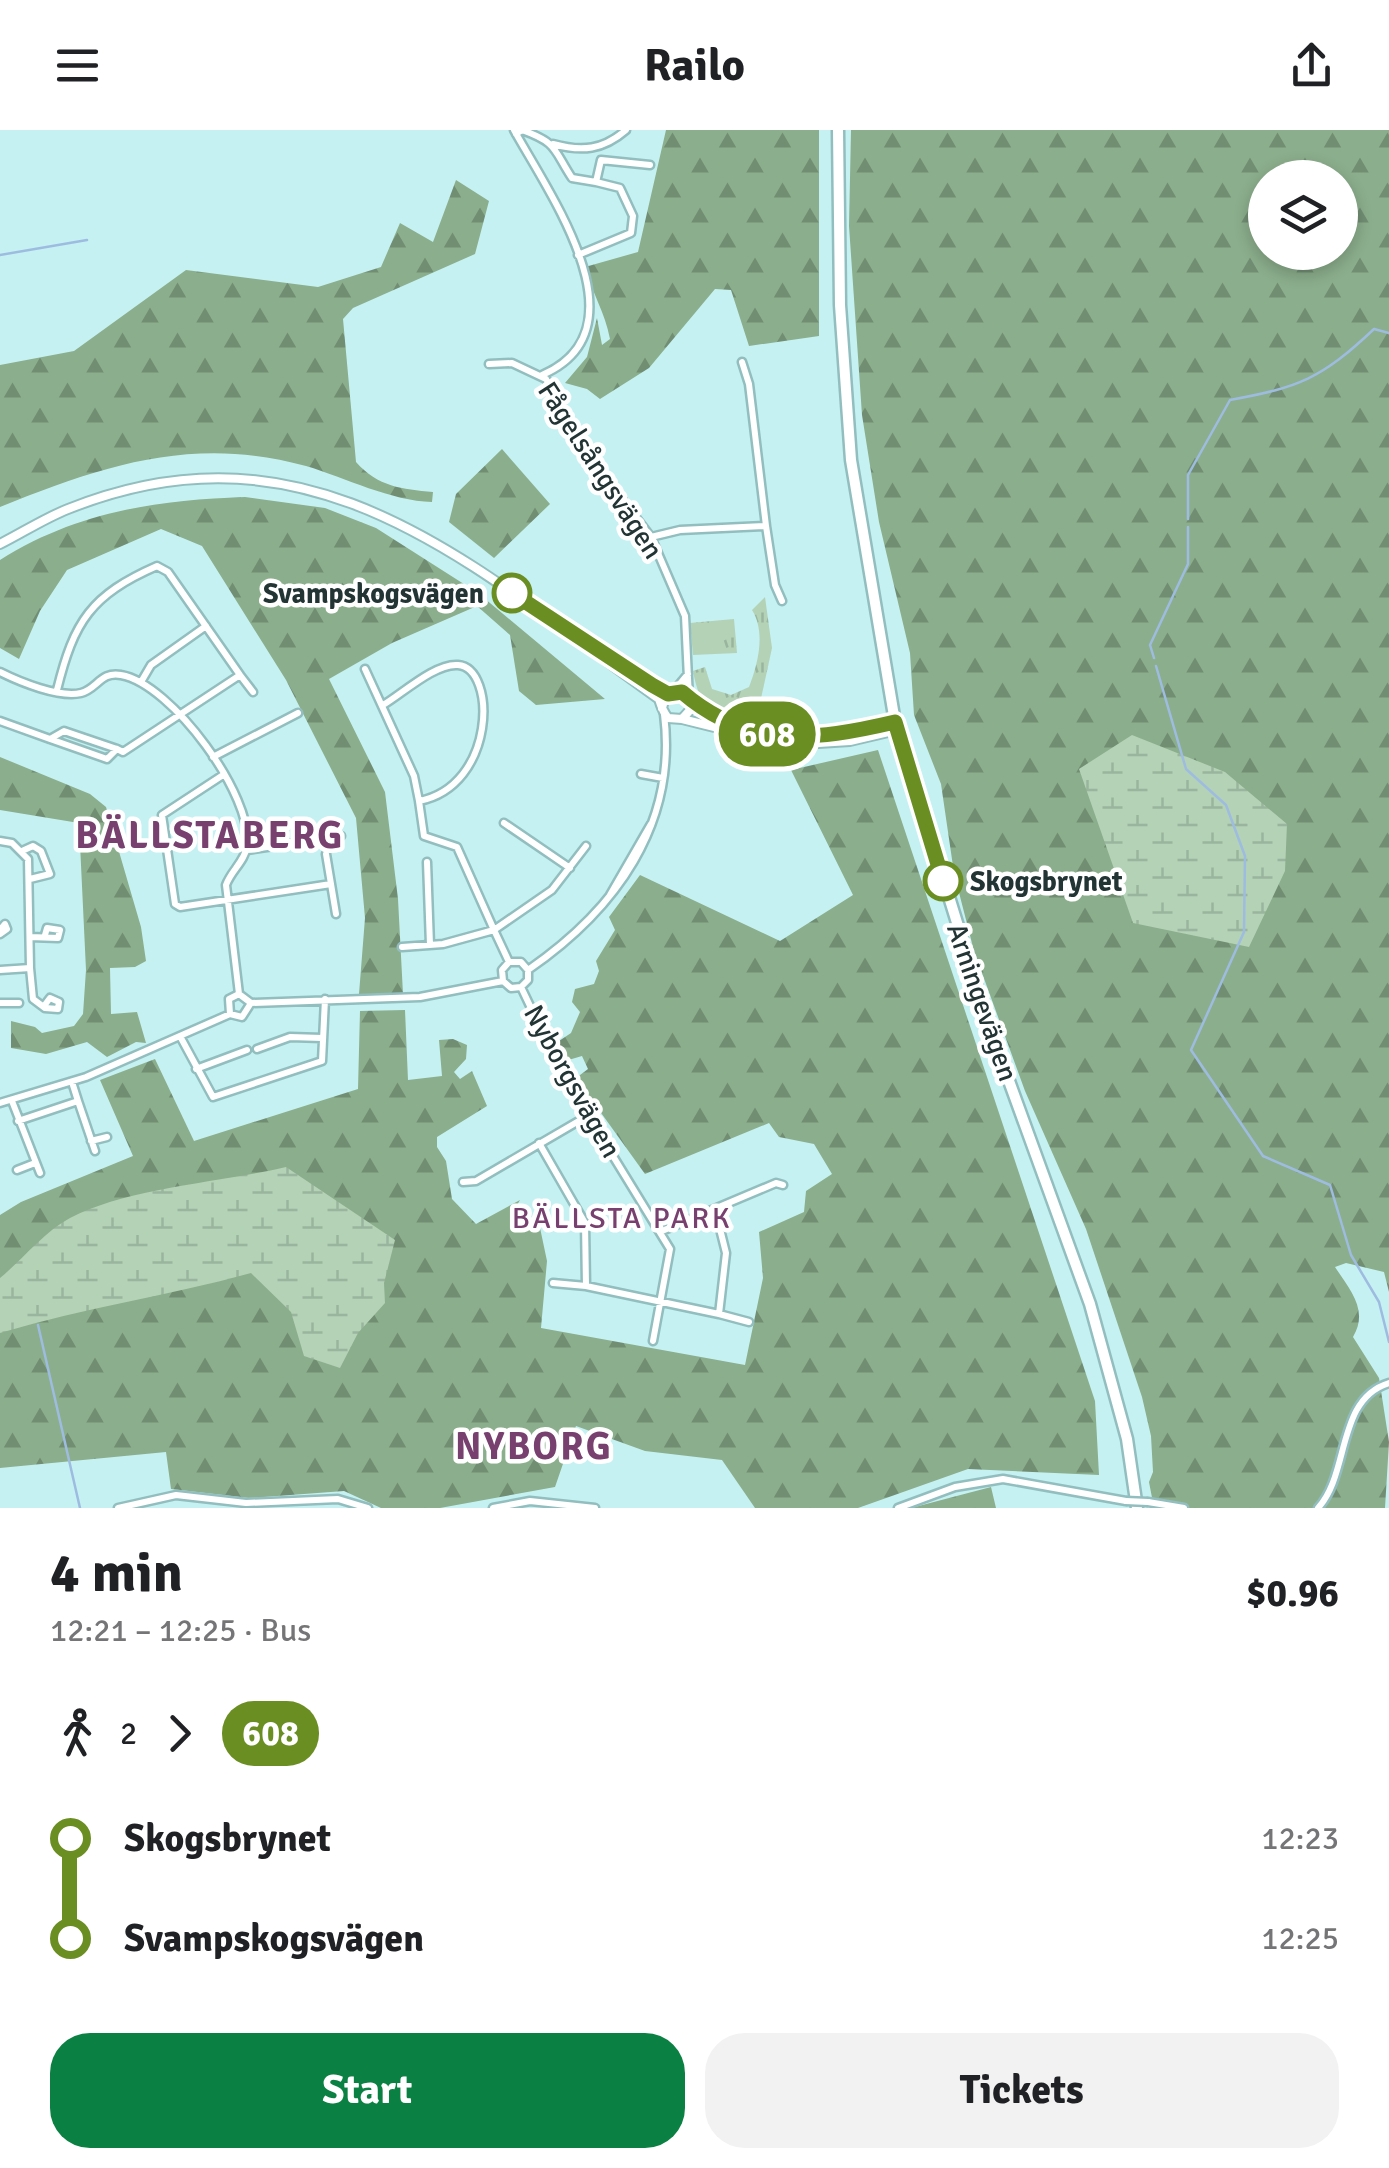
<!DOCTYPE html>
<html lang="en">
<head>
<meta charset="utf-8">
<style>
  :root { --surface:#fff; --page:#f2f2f2; --text:#202124; --muted:#757577; --accent:#0b8043 }
  body { margin:0; font-family:Signika,sans-serif; background:var(--page); color:var(--text); height:100vh; display:flex; flex-direction:column; font-size:38px; white-space:nowrap }
  * { box-sizing:border-box; margin:0 }
  p { font-size:32px; color:var(--muted) }
  .icon { flex:none; width:55px; height:55px; fill:none; stroke:currentColor; stroke-width:2; stroke-linecap:round; stroke-linejoin:round }
  .map { position:relative; height:1378px; overflow:hidden }
  .sheet { display:flex; flex-direction:column; background:var(--surface); flex:1 }
  .sheet>* { flex:none }
  .badge { padding:0 20px; border-radius:32px; font-size:35px; line-height:65px }
  .buttons { position:absolute; left:1248px; top:30px; display:grid; gap:20px }
  .buttons a { display:grid; place-items:center; width:110px; height:110px; border-radius:50%; background:var(--surface); box-shadow:0 5px 15px #0003; font-size:50px }
  .map>.badge { position:absolute; translate:-50% -50%; box-shadow:0 0 0 5px #fff }
  .legs { display:flex; align-items:center; gap:15px; height:110px; padding:0 50px; font-size:32px }
  .legs p { margin-inline-start:auto }
  .summary { display:flex; align-items:center; justify-content:space-between; height:170px; padding:0 50px }
  h1 { font-size:55px; font-weight:700; line-height:75px }
  .button { display:flex; gap:20px; margin-top:auto; padding:20px 50px }
  .button a { flex:1; height:115px; border-radius:40px; background:var(--accent); color:#fff; font-size:40px; font-weight:700; line-height:115px; text-align:center }
  .button a+a { background:var(--page); color:var(--text) }
  ul { padding:0 50px; list-style:none }
  li { display:flex; align-items:center; gap:35px; height:100px; font-size:38px }
  li i { display:grid; place-items:center; width:15px; height:100%; margin:0 12px; background:currentColor }
  li i::after { content:''; width:25px; height:25px; margin:-12px; border:8px solid; border-radius:50%; background:var(--surface) }
  li p { margin-inline-start:auto }
  li:first-child i { background:linear-gradient(#0000 50%,currentColor 0) }
  li:last-child i { background:linear-gradient(currentColor 50%,#0000 0) }
  header { display:flex; justify-content:space-between; align-items:center; height:130px; padding:0 50px; background:var(--surface); font-size:45px; font-weight:700 }
  .map>svg:first-child { display:block }
</style>
</head>
<body>
<header><svg class="icon" aria-label="menu" viewBox="0 0 24 24"><path d="M4 6h16M4 12h16M4 18h16"/></svg>Railo<svg class="icon" aria-label="share" viewBox="0 0 24 24"><path d="M12 15V3M7 8l5-5 5 5M5 13v7h14v-7"/></svg></header>
<div class="map">
<svg width="1389" height="1378" viewBox="0 0 1389 1378">
  <defs>
    <pattern id="grass-tufts" width="24" height="20" patternUnits="userSpaceOnUse" patternTransform="scale(2.5)"><rect width="24" height="20" fill="#b4d2b6"/><path d="M3 7l-1-3M5 7V3M7 7l1-3M15 17l-1-3M17 17v-4M19 17l1-3" fill="none" stroke="#9ab59d"/></pattern>
    <pattern id="forest-firs" width="22" height="20" patternUnits="userSpaceOnUse" patternTransform="scale(2.5)"><rect width="22" height="20" fill="#8bae8c"/><path d="M5 1l3.5 6h-7zM16 11l3.5 6h-7z" fill="#718e73"/></pattern>
    <pattern id="wetland-marsh" width="20" height="14" patternUnits="userSpaceOnUse" patternTransform="scale(2.5)"><rect width="20" height="14" fill="#b4d2b6"/><path d="M1 5h8M5 5V1M11 12h8M15 12V8" fill="none" stroke="#9ab59d"/></pattern>
  </defs>
  <rect width="100%" height="100%" fill="#c5f1f3"/>
  <path fill="url(#grass-tufts)" d="M765,467L772,518L755,596C716,584 701,585 693,541L705,537L712,559L731,565L749,557C758,534 766,502 752,480Z
    M734,489L737,523L693,525L690,493Z"/>
  <path fill="url(#forest-firs)" fill-rule="evenodd" d="M666,0H819V206L749,216L731,160L715,159L649,238L600,269L587,259L565,253L587,227L597,188L602,215L610,209C605,182 592,163 585,137L638,122Z
    M851,0H1389V1162L1384,1142L1346,1133L1335,1137C1350,1160 1369,1180 1353,1207L1379,1248L1389,1312L1385,1378H1154L1149,1352L1153,1342L1151,1306L1142,1267L1086,1099L1025,961L974,821L954,743L941,654L914,585L910,523L879,392L862,285L849,96ZM1265,48H1340V122H1265Z
    M456,50L489,71L475,124L353,178L343,189L356,332C378,357 402,359 433,362L432,372C391,371 346,348 306,336C194,305 104,335 0,377V235L74,221L186,140L318,157L381,137L400,93L433,112Z
    M502,319L550,374L494,428L449,392L456,364Z
    M245,367L325,378L376,398L478,463L605,569L536,575L519,561L510,505L477,476L392,513L329,549L385,662L398,769L403,864H359L365,788L356,688L286,550L202,416L161,399L67,440L40,481L19,529L0,518V430C76,382 156,370 245,367Z
    M878,620L1095,1271L1099,1345L968,1339L858,1378H755L722,1330L645,1321L576,1296L555,1357L440,1378H381L344,1361L249,1368L171,1359L166,1322L0,1338V1085L21,1072L133,1026L100,950L155,929L194,1011L358,959L360,881L405,880L408,950L442,946L439,910L453,909L467,915L466,929L454,942L460,949L472,941L487,976L437,1007V1017L446,1031L452,1069L476,1094L520,1070L513,1082L515,1090L525,1093L536,1088L539,1093L547,1131L541,1198L745,1235L763,1148L759,1102L804,1082L806,1061L832,1044L814,1014L779,1007L769,993L645,1044L576,948L588,939L582,926L565,931L556,913L571,903L580,882L572,872L575,859L594,854L599,841L596,831L615,800L609,787L640,745L780,811L853,765L791,640Z
    M0,627L90,664L106,677L141,797L146,831L135,837L110,838L111,884L137,882L146,913L136,912L107,927L87,912L46,924L11,918V891L35,897L42,903L74,896L83,884L86,840L79,693L0,680Z
    M991,1357L996,1378H911Z"/>
  <path fill="url(#wetland-marsh)" d="M1132,605L1225,642L1287,694L1285,741L1249,817L1133,793L1079,639Z
    M286,1037L395,1110L384,1153L385,1173L358,1203L340,1238L304,1226L291,1182L251,1143C168,1166 83,1178 0,1203V1148C22,1130 45,1101 70,1088C126,1058 223,1052 286,1037Z"/>
  <g fill="none" stroke-linecap="round" stroke-linejoin="round">
    <path stroke="#9ebce0" stroke-width="2.5" d="M0,125L87,110
      M1188,389V345L1230,270C1300,257 1321,249 1374,199L1389,203
      M1154,528L1150,515L1188,434V397
      M1156,536L1186,639L1226,675L1245,726L1244,802L1191,920L1263,1026L1330,1055L1351,1125L1379,1172L1389,1212
      M38,1195L80,1378"/>
    <defs>
      <path id="minor" d="M514,0C550,65 647,200 542,245
        M516,4L522,0C558,13 553,19 572,48L596,52L601,30L650,35
        M553,14C582,22 603,20 626,0
        M578,125L631,103L633,86L620,58L596,52
        M489,234L512,233L546,249L574,307L651,407L685,486L689,569
        M766,396L775,455L782,471
        M651,407L680,400L766,396L749,254L742,232
        M365,539L414,646L419,671
        M0,542C20,552 59,568 81,563C97,559 101,541 121,545C172,554 254,667 247,716C245,731 231,741 226,755L239,864
        M141,552L151,535L206,496
        M57,560C74,491 91,465 157,436L168,442L240,545
        M673,562L688,544
        M383,575C402,564 435,533 458,535C497,538 496,656 419,671L424,706L457,717L494,800L443,814L402,817
        M0,591L50,609
        M117,619L107,629L50,609L64,601L117,619L123,622L240,545L253,562
        M213,627L298,583
        M641,644L663,648
        M223,645L162,685L175,774L180,777L331,754L336,784
        M504,693L570,738
        M0,711L12,713L28,729L30,838L0,840
        M247,720L341,706
        M22,721L33,716L41,721L50,744L30,749
        M326,724L331,754
        M427,732L430,815
        M610,765L651,694
        M0,804L7,799L5,794L0,800
        M30,807L58,808L60,800L47,798L45,805
        M509,832L494,800L552,760L586,716
        M509,832H521L528,840
        M30,838L33,869L45,878L58,879L59,872L50,868L44,876
        M503,851L502,840L509,832
        M521,857L562,943L670,1119L653,1211
        M521,857L528,850V840C615,780 678,695 664,584
        M239,864L251,873L420,867L503,851L511,858L521,857
        M0,873H19
        M230,884L229,869L239,864
        M181,908L213,967L322,931L325,869
        M257,919L290,907L322,908
        M196,939L247,920
        M72,952L78,971
        M12,971L40,1043
        M0,973L86,947L230,884L242,887L251,873
        M18,991L78,971L95,1021
        M91,1011L107,1007
        M539,1013L585,1093L586,1156L719,1184L726,1123L715,1079
        M17,1040L35,1033
        M463,1052L476,1051L589,985
        M662,1101L776,1053L783,1055
        M553,1153L586,1156
        M719,1184L749,1192
        M1148,1372L1184,1378
        M118,1378L176,1365L246,1373L338,1369L368,1378
        M493,1378L530,1371L595,1378
        M898,1378L955,1357L1003,1349L1126,1371
        M1318,1378C1350,1344 1336,1269 1389,1253"/>
      <path id="tertiary" d="M0,414C22,403 45,388 68,379C313,281 473,437 659,569C661,576 663,582 668,588L682,589L691,579L686,565L678,561L665,567L662,578
        M564,495L668,564
        M691,573C752,619 826,608 895,592
        M682,589L787,615L850,611L897,600"/>
      <path id="primary" d="M838,0L840,175L851,330L895,592L988,893L1090,1174L1127,1309L1137,1378"/>
    </defs>
    <use href="#minor" stroke="#92bebf" stroke-width="11"/>
    <use href="#tertiary" stroke="#92bebf" stroke-width="12"/>
    <use href="#primary" stroke="#92bebf" stroke-width="15"/>
    <use href="#minor" stroke="#fff" stroke-width="6"/>
    <use href="#tertiary" stroke="#fff" stroke-width="8"/>
    <use href="#primary" stroke="#fff" stroke-width="10"/>
    <defs>
      <path id="minor-bridge" d="M1126,1371L1148,1372"/>
    </defs>
    <use href="#minor-bridge" stroke="#92bebf" stroke-width="11" stroke-linecap="butt"/>
    <use href="#minor-bridge" stroke="#fff" stroke-width="6"/>
  </g>
  <g fill="none" stroke-linecap="round" stroke-linejoin="round">
    <defs>
      <path id="line-1" d="M512,463L652,555L668,564L682,562C748,619 814,611 895,592L943,751"/>
    </defs>
    <use href="#line-1" stroke="#fff" stroke-width="22"/>
    <use href="#line-1" stroke="#6b8e23" stroke-width="15"/>
  </g>
  <g fill="#fff" stroke="#6b8e23" stroke-width="5">
    <circle cx="512" cy="463" r="18"/>
    <circle cx="943" cy="751" r="18"/>
  </g>
  <g text-anchor="middle" stroke-width="9" stroke-linejoin="round" paint-order="stroke">
    <g font-size="28" fill="#233435" stroke="#fff">
      <text transform="translate(601 340) rotate(57)" y="10">Fågelsångsvägen</text>
      <text transform="translate(983 872) rotate(71)" y="10">Arningevägen</text>
      <text transform="translate(573 951) rotate(61)" y="10">Nyborgsvägen</text>
    </g>
    <g font-size="28" font-weight="bold" fill="#233435" stroke="#fff" text-anchor="end">
      <text x="484" y="473">Svampskogsvägen</text>
      <text x="970" y="761" text-anchor="start">Skogsbrynet</text>
    </g>
    <g font-size="30" letter-spacing="2.5" fill="#77406f" stroke="#fff">
      <text x="622" y="1098">BÄLLSTA PARK</text>
    </g>
    <g font-size="38" font-weight="bold" letter-spacing="2.5" fill="#77406f" stroke="#fff">
      <text x="210" y="718">BÄLLSTABERG</text>
      <text x="534" y="1329">NYBORG</text>
    </g>
  </g>
</svg>
<div class="buttons">
<a><svg class="icon" aria-label="layers" viewBox="0 0 24 24"><path d="M12 4l9 5-9 5-9-5zM3 14l9 5 9-5"/></svg></a>
</div>
<b class="badge" style="left:767px;top:604px;background:#6b8e23;color:#fff">608</b>
</div>
<section class="sheet">
<div class="summary"><div><h1>4 min</h1><p>12:21 – 12:25 · Bus</p></div><b>$0.96</b></div>
<div class="legs"><svg class="icon" aria-label="walk" viewBox="0 0 24 24"><circle cx="13" cy="4" r="2"/><path d="M13 8l-2 6 4 7M11 14l-3 7M7 12l3-4h3l4 4"/></svg>2<svg class="icon" aria-label="forward" viewBox="0 0 24 24"><path d="M9 5l7 7-7 7"/></svg><b class="badge" style="background:#6b8e23;color:#fff">608</b></div>
<ul>
<li><i style="color:#6b8e23"></i><b>Skogsbrynet</b><p>12:23</p></li>
<li><i style="color:#6b8e23"></i><b>Svampskogsvägen</b><p>12:25</p></li>
</ul>
<div class="button"><a>Start</a><a>Tickets</a></div>
</section>
</body>
</html>
